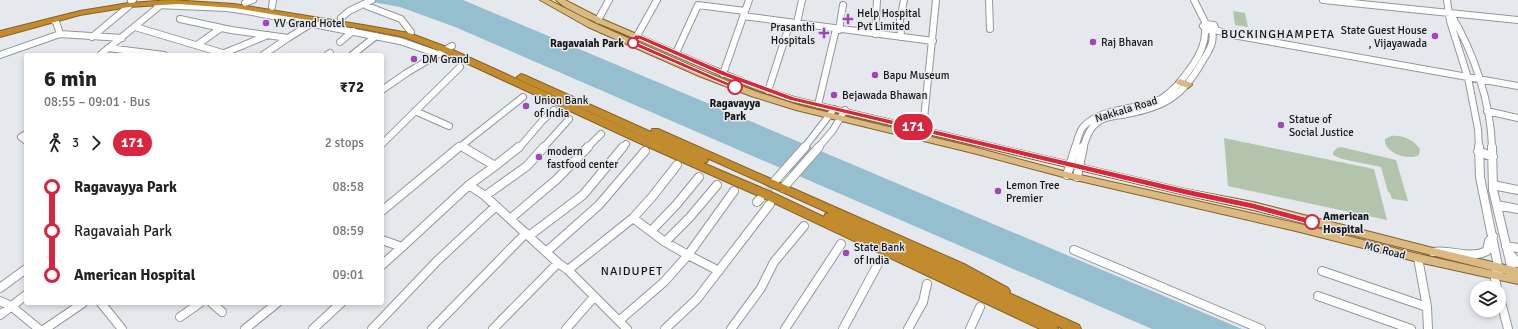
<!DOCTYPE html>
<html lang="en">
<head>
<meta charset="utf-8">
<style>
  :root { --surface:#fff; --page:#f6f6f6; --text:#222; --muted:#767676 }
  body { margin:0; font-family:Signika,sans-serif; background:var(--page); color:var(--text); height:100vh; display:flex; flex-direction:column; font-size:15px; white-space:nowrap }
  * { box-sizing:border-box; margin:0 }
  p { font-size:13px; color:var(--muted) }
  .icon { flex:none; width:22px; height:22px; fill:none; stroke:currentColor; stroke-width:2; stroke-linecap:round; stroke-linejoin:round }
  .map { position:relative; flex:1; overflow:hidden }
  .side { position:absolute; left:24px; top:53px; width:360px; height:252px; display:flex; flex-direction:column; background:var(--surface); border-radius:4px; box-shadow:0 2px 6px #0003 }
  .side>* { flex:none }
  .badge { padding:0 8px; border-radius:13px; font-size:14px; line-height:26px }
  .fabs { position:absolute; left:1470px; top:281px; display:grid; gap:8px }
  .fabs a { display:grid; place-items:center; width:36px; height:36px; border-radius:50%; background:var(--surface); box-shadow:0 2px 6px #0003; font-size:20px }
  .map>.badge { position:absolute; translate:-50% -50%; box-shadow:0 0 0 2px #fff }
  .legs { display:flex; align-items:center; gap:6px; height:44px; padding:0 20px; font-size:13px }
  .legs p { margin-inline-start:auto }
  .overview { display:flex; align-items:center; justify-content:space-between; height:68px; padding:0 20px }
  h1 { font-size:22px; font-weight:800; line-height:30px }
  ul { padding:0 20px; list-style:none }
  li { display:flex; align-items:center; gap:14px; height:44px; font-size:15px }
  li i { display:grid; place-items:center; width:6px; height:100%; margin:0 5px; background:currentColor }
  li i::after { content:''; width:10px; height:10px; margin:-5px; border:3px solid; border-radius:50%; background:var(--surface) }
  li p { margin-inline-start:auto }
  li:first-child i { background:linear-gradient(#0000 50%,currentColor 0) }
  li:last-child i { background:linear-gradient(currentColor 50%,#0000 0) }
  .map>svg:first-child { display:block }
</style>
</head>
<body>
<div class="map">
<svg width="1518" height="329" viewBox="0 0 1518 329">
  <rect width="100%" height="100%" fill="#e5e9ee"/>
  <path fill="#b2c4ab" d="M1233,11L1245,13L1248,27L1235,25Z
    M1391,136C1402,135 1413,139 1420,149L1419,155C1409,161 1383,153 1385,139Z
    M1224,138L1374,169L1387,220L1228,186Z
    M1341,147L1396,160L1408,201L1392,199L1390,193L1388,192L1381,167L1342,159L1333,155V152L1337,148Z"/>
  <path fill="#95becf" d="M362,0H463L1242,329H1152L455,27L400,7Z"/>
  <g fill="none" stroke-linecap="round" stroke-linejoin="round">
    <path stroke="#c6c9ce" stroke-width="8" stroke-dasharray="8 4" stroke-linecap="butt" d="M761,198L773,183"/>
    <defs>
      <path id="minor-far1" d="M989,0L990,29
        M1194,0L1206,24
        M1323,0L1518,20
        M1447,0L1450,21L1468,78L1478,129L1479,148
        M131,1L133,0
        M245,3L253,0
        M157,5L227,8L247,11L400,41L438,54
        M367,6L401,19L411,32
        M272,7L273,0
        M1450,13C1474,52 1491,103 1492,148
        M743,16L933,41
        M341,18L349,11L372,0
        M180,19L231,30L288,38L312,23
        M598,20L609,0
        M54,21L56,22L60,34
        M797,23L802,0
        M1206,24L1214,25L1216,30H1207L1203,26Z
        M135,27L229,55
        M839,30L843,5
        M1215,30L1233,35L1518,86
        M875,34L877,0
        M92,37L129,6
        M901,37L900,20L904,0
        M340,42L353,31
        M633,43L657,0
        M197,45L221,28
        M108,48L164,55
        M676,53L698,5L745,11
        M222,54L268,35
        M0,55L60,34L122,38
        M100,55L162,4
        M263,55L288,38
        M327,55L330,53
        M352,55L376,36
        M723,74L749,0
        M382,90L408,72L452,46
        M768,91L790,23
        M818,105L836,29
        M415,111L449,126
        M1487,111L1518,118
        M923,129L936,0
        M26,134L21,137L26,141
        M382,144L460,67
        M458,148L461,146
        M465,148L461,146L523,97
        M519,148L543,120L554,110
        M543,148L569,119
        M587,148L601,134
        M622,148L626,144
        M804,148L834,109
        M818,148L833,130L845,110
        M1075,148C1077,142 1079,130 1084,126C1104,106 1137,111 1161,99C1174,91 1184,78 1192,66C1200,55 1206,43 1205,29
        M1083,148C1086,139 1089,128 1098,122C1105,116 1118,116 1127,114C1165,107 1183,96 1202,62C1208,52 1215,43 1212,31"/>
      <path id="minor" d="M463,147L495,166L469,185L485,196L558,263L568,270L627,329
        M1479,147L1480,177L1499,271
        M1492,147L1493,190L1513,274
        M1478,151L1493,157
        M495,166L519,147
        M1067,175L1076,147
        M1077,177L1083,147
        M773,183L805,147
        M1493,185L1518,190
        M783,188L819,147
        M485,196L527,166L544,147
        M757,202L760,199
        M1497,205L1518,209
        M382,211L459,147
        M633,218L665,242L688,255L734,191
        M510,219L557,179L588,147
        M651,231L676,205L699,177
        M529,236L583,195L623,147
        M382,240L402,247L469,185
        M665,242L690,217L717,185
        M1506,246L1518,248
        M1074,250L1261,329
        M546,252L599,205L645,151
        M1433,252C1452,249 1469,260 1487,251L1489,241L1493,236
        M1510,254L1518,263
        M1418,258L1427,307L1428,329
        M382,265L402,247
        M568,270L633,218L652,197L677,165
        M1322,271L1427,307
        M1494,274L1497,288
        M0,288L26,269
        M1499,294L1508,329
        M1318,296L1411,329
        M0,301L11,306L39,329
        M101,303L122,329
        M212,303L222,312
        M0,315L26,295
        M180,317L200,303
        M620,320L664,282L688,255L719,271
        M45,329L83,303
        M245,329L277,303
        M313,329L341,303
        M372,329L437,261L496,206
        M432,329L526,233
        M493,329L558,263
        M566,329L594,297
        M665,329L697,299L770,204
        M731,329L761,288L774,262L804,226
        M785,329L841,244
        M843,329L878,264
        M908,329L923,302L927,284
        M970,329L980,307"/>
      <path id="major" d="M540,0H549L594,23L705,72L757,92L801,106L973,147L1067,172L1300,224L1418,254L1507,274L1253,210L1185,195L789,101C732,82 677,57 622,33C606,26 568,12 556,0H565L604,20L702,62L758,85L794,97L1185,189L1253,202L1433,248L1518,268V284L1418,262L1300,232L1067,178L973,153L796,110L751,96L699,76L588,27Z
        M1180,79L1191,83L1192,85L1188,88L1177,84L1176,82Z"/>
      <path id="highway" d="M171,0L234,4L363,25L409,33L444,46L680,153L518,79L517,77L521,74L524,75L651,132L652,129H658L964,264L1008,288L1010,291L1009,293L1079,325L1081,329H1063L1057,326L1058,329H1040L761,197L637,142L438,50L404,37L363,29L234,8L178,4L129,7L80,15L0,37V31L80,11L129,3ZM707,158L829,213L825,214L824,217L769,191L703,163L707,162L708,160Z"/>
    </defs>
    <use href="#minor-far1" stroke="#94969c" stroke-width="8"/>
    <use href="#minor" stroke="#94969c" stroke-width="10"/>
    <use href="#major" stroke="#856226" stroke-width="2"/>
    <use href="#highway" stroke="#856226" stroke-width="2"/>
    <use href="#minor-far1" stroke="#fff" stroke-width="6"/>
    <use href="#minor" stroke="#fff" stroke-width="8"/>
    <use href="#major" fill="#dab982" fill-rule="evenodd"/>
    <use href="#highway" fill="#c18b2e" fill-rule="evenodd"/>
  </g>
  <path fill="#d7263d" stroke="#fff" d="M635,35H640L726,72L794,97L1186,189L1253,203L1312,219L1316,222L1312,225L1253,209L1186,195L789,100L721,75L639,39L636,42L738,87L735,89L732,88L630,44L629,43Z"/>
  <g fill="#9f48b4" stroke="#e5e9ee" stroke-width="1.5">
    <path d="M846 13h4v4h4v4h-4v4h-4v-4h-4v-4h4z"/>
    <circle cx="266" cy="23" r="4"/>
    <path d="M822 27h4v4h4v4h-4v4h-4v-4h-4v-4h4z"/>
    <circle cx="1435" cy="36" r="4"/>
    <circle cx="1093" cy="42" r="4"/>
    <circle cx="414" cy="59" r="4"/>
    <circle cx="875" cy="75" r="4"/>
    <circle cx="834" cy="95" r="4"/>
    <circle cx="526" cy="106" r="4"/>
    <circle cx="1281" cy="125" r="4"/>
    <circle cx="539" cy="157" r="4"/>
    <circle cx="998" cy="191" r="4"/>
    <circle cx="846" cy="253" r="4"/>
  </g>
  <g fill="#fff" stroke="#d7263d" stroke-width="2">
    <circle cx="633" cy="43" r="5"/>
    <circle cx="735" cy="87" r="7"/>
    <circle cx="1312" cy="222" r="7"/>
  </g>
  <g text-anchor="middle" stroke-width="3" stroke-linejoin="round" paint-order="stroke">
    <g font-size="11" fill="#151618" stroke="#e5e9ee" text-anchor="start">
      <text x="857" y="17">Help Hospital<tspan x="857" dy="13">Pvt Limited</tspan></text>
      <text x="274" y="27">YV Grand Hotel</text>
      <text x="815" y="31" text-anchor="end">Prasanthi<tspan x="815" dy="13">Hospitals</tspan></text>
      <text x="1427" y="34" text-anchor="end">State Guest House<tspan x="1427" dy="13">, Vijayawada</tspan></text>
      <text x="1101" y="46">Raj Bhavan</text>
      <text x="422" y="63">DM Grand</text>
      <text x="883" y="79">Bapu Museum</text>
      <text x="842" y="99">Bejawada Bhawan</text>
      <text x="534" y="104">Union Bank<tspan x="534" dy="13">of India</tspan></text>
      <text x="1289" y="123">Statue of<tspan x="1289" dy="13">Social Justice</tspan></text>
      <text x="547" y="155">modern<tspan x="547" dy="13">fastfood center</tspan></text>
      <text x="1006" y="189">Lemon Tree<tspan x="1006" dy="13">Premier</tspan></text>
      <text x="854" y="251">State Bank<tspan x="854" dy="13">of India</tspan></text>
    </g>
    <g font-size="11" font-weight="bold" fill="#151618" stroke="#e5e9ee" text-anchor="end">
      <text x="624" y="47">Ragavaiah Park</text>
      <text x="735" y="107" text-anchor="middle">Ragavayya<tspan x="735" dy="13">Park</tspan></text>
      <text x="1323" y="220" text-anchor="start">American<tspan x="1323" dy="13">Hospital</tspan></text>
    </g>
    <g font-size="11" fill="#151618" stroke="#e5e9ee">
      <text transform="translate(1126 109) rotate(-17)" y="4">Nakkala Road</text>
      <text transform="translate(1385 250) rotate(14)" y="4">MG Road</text>
    </g>
    <g font-size="12" letter-spacing="1" fill="#151618" stroke="#e5e9ee">
      <text x="1278" y="38">BUCKINGHAMPETA</text>
      <text x="632" y="275">NAIDUPET</text>
    </g>
  </g>
</svg>
<div class="fabs">
<a><svg class="icon" aria-label="layers" viewBox="0 0 24 24"><path d="M12 4l9 5-9 5-9-5zM3 14l9 5 9-5"/></svg></a>
</div>
<b class="badge" style="left:913px;top:127px;background:#d7263d;color:#fff">171</b>
<section class="side">
<div class="overview"><div><h1>6 min</h1><p>08:55 – 09:01 · Bus</p></div><b>₹72</b></div>
<div class="legs"><svg class="icon" aria-label="walk" viewBox="0 0 24 24"><circle cx="13" cy="4" r="2"/><path d="M13 8l-2 6 4 7M11 14l-3 7M7 12l3-4h3l4 4"/></svg>3<svg class="icon" aria-label="forward" viewBox="0 0 24 24"><path d="M9 5l7 7-7 7"/></svg><b class="badge" style="background:#d7263d;color:#fff">171</b><p>2 stops</p></div>
<ul>
<li><i style="color:#d7263d"></i><b>Ragavayya Park</b><p>08:58</p></li>
<li><i style="color:#d7263d"></i><span>Ragavaiah Park</span><p>08:59</p></li>
<li><i style="color:#d7263d"></i><b>American Hospital</b><p>09:01</p></li>
</ul>
</section>
</div>
</body>
</html>
